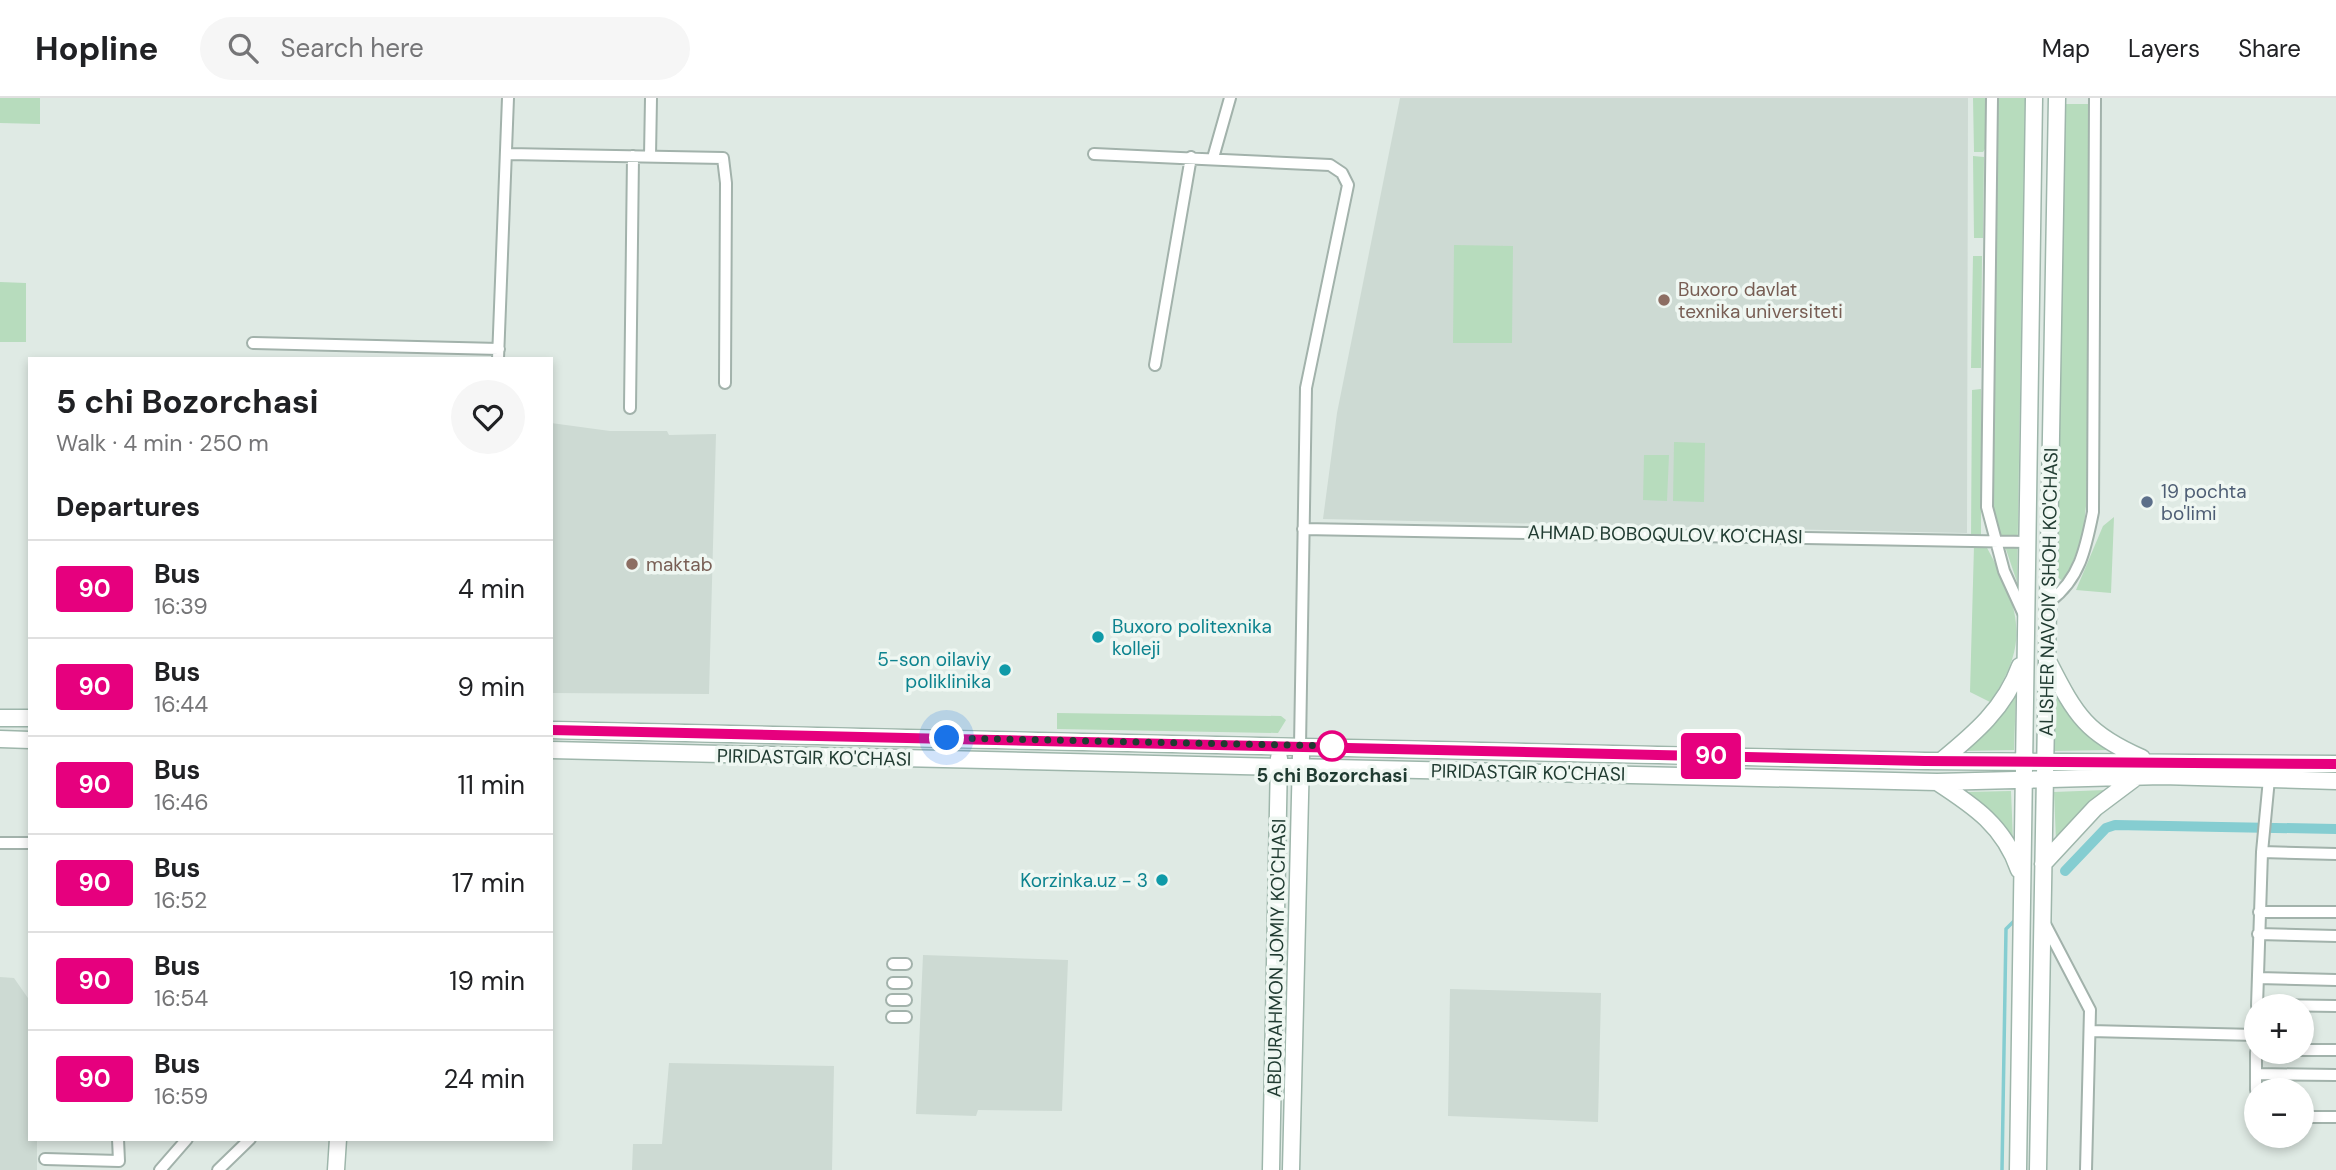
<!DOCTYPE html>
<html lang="en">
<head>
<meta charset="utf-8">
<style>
  :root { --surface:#fff; --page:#f6f6f6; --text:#202124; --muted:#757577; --line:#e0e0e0 }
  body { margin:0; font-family:"DM Sans",sans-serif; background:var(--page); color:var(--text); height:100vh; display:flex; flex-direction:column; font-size:26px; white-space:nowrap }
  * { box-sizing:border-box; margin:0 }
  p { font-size:23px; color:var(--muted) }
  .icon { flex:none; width:38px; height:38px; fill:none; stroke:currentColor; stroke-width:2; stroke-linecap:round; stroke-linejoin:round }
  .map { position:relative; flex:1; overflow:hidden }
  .details { position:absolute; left:28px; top:259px; width:525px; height:784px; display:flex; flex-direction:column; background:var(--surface); border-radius:0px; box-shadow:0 4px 10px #0003 }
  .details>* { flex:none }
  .badge { padding:0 14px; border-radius:5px; font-size:24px; line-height:46px }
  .buttons { position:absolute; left:2244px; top:896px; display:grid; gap:14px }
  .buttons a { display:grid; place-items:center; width:70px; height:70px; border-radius:50%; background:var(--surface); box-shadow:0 4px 10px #0003; font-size:35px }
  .you { position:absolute; width:35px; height:35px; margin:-18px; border:5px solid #fff; border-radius:50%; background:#1a73e8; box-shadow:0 0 0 10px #1a73e833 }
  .map>.badge { position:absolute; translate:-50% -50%; box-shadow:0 0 0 4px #fff }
  h2 { padding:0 28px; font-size:26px; line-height:63px }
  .round { display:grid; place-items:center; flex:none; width:74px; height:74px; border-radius:37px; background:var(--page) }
  .head { display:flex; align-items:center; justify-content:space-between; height:119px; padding:0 28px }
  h1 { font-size:33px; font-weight:700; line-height:52px }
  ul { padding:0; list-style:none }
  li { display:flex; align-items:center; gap:21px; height:98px; padding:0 28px; border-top:2px solid var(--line) }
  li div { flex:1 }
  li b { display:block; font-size:26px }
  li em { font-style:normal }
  li .badge { min-width:77px; font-weight:700; text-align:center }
  header { display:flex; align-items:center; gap:42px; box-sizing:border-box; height:98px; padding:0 35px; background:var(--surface); border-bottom:2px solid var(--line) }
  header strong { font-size:33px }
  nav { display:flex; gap:38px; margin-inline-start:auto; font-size:24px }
  .search { width:490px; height:63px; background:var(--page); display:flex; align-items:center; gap:18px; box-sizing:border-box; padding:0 24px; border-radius:38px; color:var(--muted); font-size:26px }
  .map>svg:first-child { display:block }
</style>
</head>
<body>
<header>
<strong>Hopline</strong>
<div class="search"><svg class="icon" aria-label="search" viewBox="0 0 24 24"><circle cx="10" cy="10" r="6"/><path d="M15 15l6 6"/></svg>Search here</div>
<nav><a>Map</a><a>Layers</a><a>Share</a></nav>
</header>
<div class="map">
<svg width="2336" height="1072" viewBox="0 0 2336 1072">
  <rect width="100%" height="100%" fill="#dfeae4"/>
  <path fill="#cddad3" d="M1400,0H1968L1967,435L1323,421L1337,315Z
    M551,325L610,333H667L669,337L716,336L709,596L551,595Z
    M923,857L1068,862L1062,1013L978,1012L976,1018L916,1016Z
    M0,879L14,880L30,903V1041H37V1072H0Z
    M1450,891L1601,895L1598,1024L1448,1018Z
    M669,965L834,968L832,1072H632L633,1046H662Z"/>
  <path fill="#b7dcbd" d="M0,0H40V26L0,25Z
    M1973,0H1985V51L1983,54H1974Z
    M1998,0H2025L2017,484L1990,404Z
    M2062,6H2089V378L2083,438L2066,481L2061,482L2056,477Z
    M1973,58L1984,59L1983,140H1974Z
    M1454,147L1513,148L1512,245H1453Z
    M1973,158H1982L1981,270H1971Z
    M0,184L26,185V244H0Z
    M1981,291V441L1971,440L1972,292Z
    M1674,344L1705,345L1704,404L1673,403Z
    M1644,357H1669L1667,403L1643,402Z
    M2114,419L2111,495L2076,492L2103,428Z
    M1974,448H1986C2019,509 2032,543 1990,604L1970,594Z
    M2056,593L2072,621L2107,652L2054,653Z
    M2016,595L2014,652L1964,653L1991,630Z
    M1057,615L1281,618L1286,622L1278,635L1057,631Z
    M2105,692L2083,710L2056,743L2054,694Z
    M2011,693L2013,742L1998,720L1965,694Z"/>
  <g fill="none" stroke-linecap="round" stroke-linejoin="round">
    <path stroke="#85cdd1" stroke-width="3.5" d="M2002,1072L2006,831L2015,822"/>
    <path stroke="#85cdd1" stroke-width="10" d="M2065,773L2106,730L2115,727L2336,731"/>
    <defs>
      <path id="street" d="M1992,0L1987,409L2004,473L2025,519
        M507,56L723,60L726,85L725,285
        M1094,56L1330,67L1342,75L1348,87L1306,290L1300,648
        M650,58L651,0
        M1213,60L1230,0
        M253,245L499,251
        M498,261L508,0
        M1155,267L1191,59
        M630,310L633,58
        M1303,431L2027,444
        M2050,503C2080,481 2086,449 2093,414L2095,0
        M0,745H30
        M2262,754L2336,756
        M2259,814H2336
        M2044,824L2090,912L2086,1072
        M2258,836L2336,838
        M893,866H906
        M2258,880L2336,882
        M893,885H906
        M892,902H906
        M2257,907L2336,908
        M2257,908L2262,754L2269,681
        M892,919H906
        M2090,933L2256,937
        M2301,952H2336
        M2256,976L2336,977
        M2256,992V954
        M2256,1011V1018
        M2301,1019H2336
        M45,1061L119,1063L118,1041
        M160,1072L187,1041
        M218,1072L250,1041"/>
      <path id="secondary" d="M2049,565C2076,618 2087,636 2142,660
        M0,620H30
        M551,632L1925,663L2336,666
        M0,641L30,642
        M551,652L1937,684L2162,678L2336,683
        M1941,663C1974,636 2005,610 2020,568
        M1937,684C1974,708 2004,728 2019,772
        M2043,766L2095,710L2135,680
        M336,1072L338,1041
        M1271,1072L1279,660
        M1291,1072L1301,658
        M2018,1072L2034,0
        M2038,1072L2057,0"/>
    </defs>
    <use href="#street" stroke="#a2b2ab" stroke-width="14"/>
    <use href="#secondary" stroke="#9eb6ab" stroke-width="19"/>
    <use href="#street" stroke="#fff" stroke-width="10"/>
    <use href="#secondary" stroke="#fff" stroke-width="16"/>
  </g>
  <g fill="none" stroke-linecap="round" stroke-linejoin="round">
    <defs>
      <path id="line" d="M551,632L1925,663L2336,666"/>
    </defs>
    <use href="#line" stroke="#fff" stroke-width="16"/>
    <use href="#line" stroke="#e6007e" stroke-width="10"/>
    <path stroke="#203b31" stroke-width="7" stroke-dasharray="0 12.6" d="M947,640L1332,648"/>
  </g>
  <g fill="#8d6e63" stroke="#eff7f2" stroke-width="2.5">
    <circle cx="1664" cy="202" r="7"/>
    <circle cx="632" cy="466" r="7"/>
  </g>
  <circle fill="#5c6f8a" stroke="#eff7f2" stroke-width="2.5" cx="2147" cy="404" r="7"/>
  <g fill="#0f9aa8" stroke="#eff7f2" stroke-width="2.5">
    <circle cx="1098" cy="539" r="7"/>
    <circle cx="1005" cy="572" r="7"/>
    <circle cx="1162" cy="782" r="7"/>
  </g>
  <circle fill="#fff" stroke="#e6007e" stroke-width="3.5" cx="1332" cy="648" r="14"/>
  <g text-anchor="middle" stroke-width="7" stroke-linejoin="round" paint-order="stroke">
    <g font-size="19" fill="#785e54" stroke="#eff7f2" text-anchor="start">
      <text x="1678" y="198">Buxoro davlat<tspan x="1678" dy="22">texnika universiteti</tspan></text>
      <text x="646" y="473">maktab</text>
    </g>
    <g font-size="19" fill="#4e5e75" stroke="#eff7f2" text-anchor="start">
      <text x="2161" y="400">19 pochta<tspan x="2161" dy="22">bo'limi</tspan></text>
    </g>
    <g font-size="19" fill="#203b31" stroke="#eff7f2">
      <text transform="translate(1665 436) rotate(1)" y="7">AHMAD BOBOQULOV KO'CHASI</text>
      <text transform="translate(2048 494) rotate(-89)" y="7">ALISHER NAVOIY SHOH KO'CHASI</text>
      <text transform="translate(814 659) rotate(1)" y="7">PIRIDASTGIR KO'CHASI</text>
      <text transform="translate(1528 674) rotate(1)" y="7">PIRIDASTGIR KO'CHASI</text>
      <text transform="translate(1276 860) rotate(-89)" y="7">ABDURAHMON JOMIY KO'CHASI</text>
    </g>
    <g font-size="19" fill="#0d838f" stroke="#eff7f2" text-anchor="end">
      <text x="1112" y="535" text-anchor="start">Buxoro politexnika<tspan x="1112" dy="22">kolleji</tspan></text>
      <text x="991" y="568">5-son oilaviy<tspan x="991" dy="22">poliklinika</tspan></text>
      <text x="1148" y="789">Korzinka.uz - 3</text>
    </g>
    <g font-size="19" font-weight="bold" fill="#203b31" stroke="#eff7f2">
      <text x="1332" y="684">5 chi Bozorchasi</text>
    </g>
  </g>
</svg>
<div class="buttons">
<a>+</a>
<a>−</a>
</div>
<div class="you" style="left:947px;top:640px"></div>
<b class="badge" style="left:1711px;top:658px;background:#e6007e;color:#fff">90</b>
<section class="details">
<div class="head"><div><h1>5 chi Bozorchasi</h1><p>Walk · 4 min · 250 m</p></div><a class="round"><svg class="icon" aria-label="heart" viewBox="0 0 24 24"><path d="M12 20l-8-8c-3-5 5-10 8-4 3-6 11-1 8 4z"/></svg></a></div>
<h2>Departures</h2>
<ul>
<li><span class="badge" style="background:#e6007e;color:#fff">90</span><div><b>Bus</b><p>16:39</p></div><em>4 min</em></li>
<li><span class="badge" style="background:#e6007e;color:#fff">90</span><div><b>Bus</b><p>16:44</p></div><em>9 min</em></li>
<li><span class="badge" style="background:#e6007e;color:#fff">90</span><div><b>Bus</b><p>16:46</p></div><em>11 min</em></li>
<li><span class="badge" style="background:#e6007e;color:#fff">90</span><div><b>Bus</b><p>16:52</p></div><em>17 min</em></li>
<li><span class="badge" style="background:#e6007e;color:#fff">90</span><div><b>Bus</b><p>16:54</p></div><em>19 min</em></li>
<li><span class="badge" style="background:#e6007e;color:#fff">90</span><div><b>Bus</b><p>16:59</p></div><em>24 min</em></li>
</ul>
</section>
</div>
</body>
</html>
